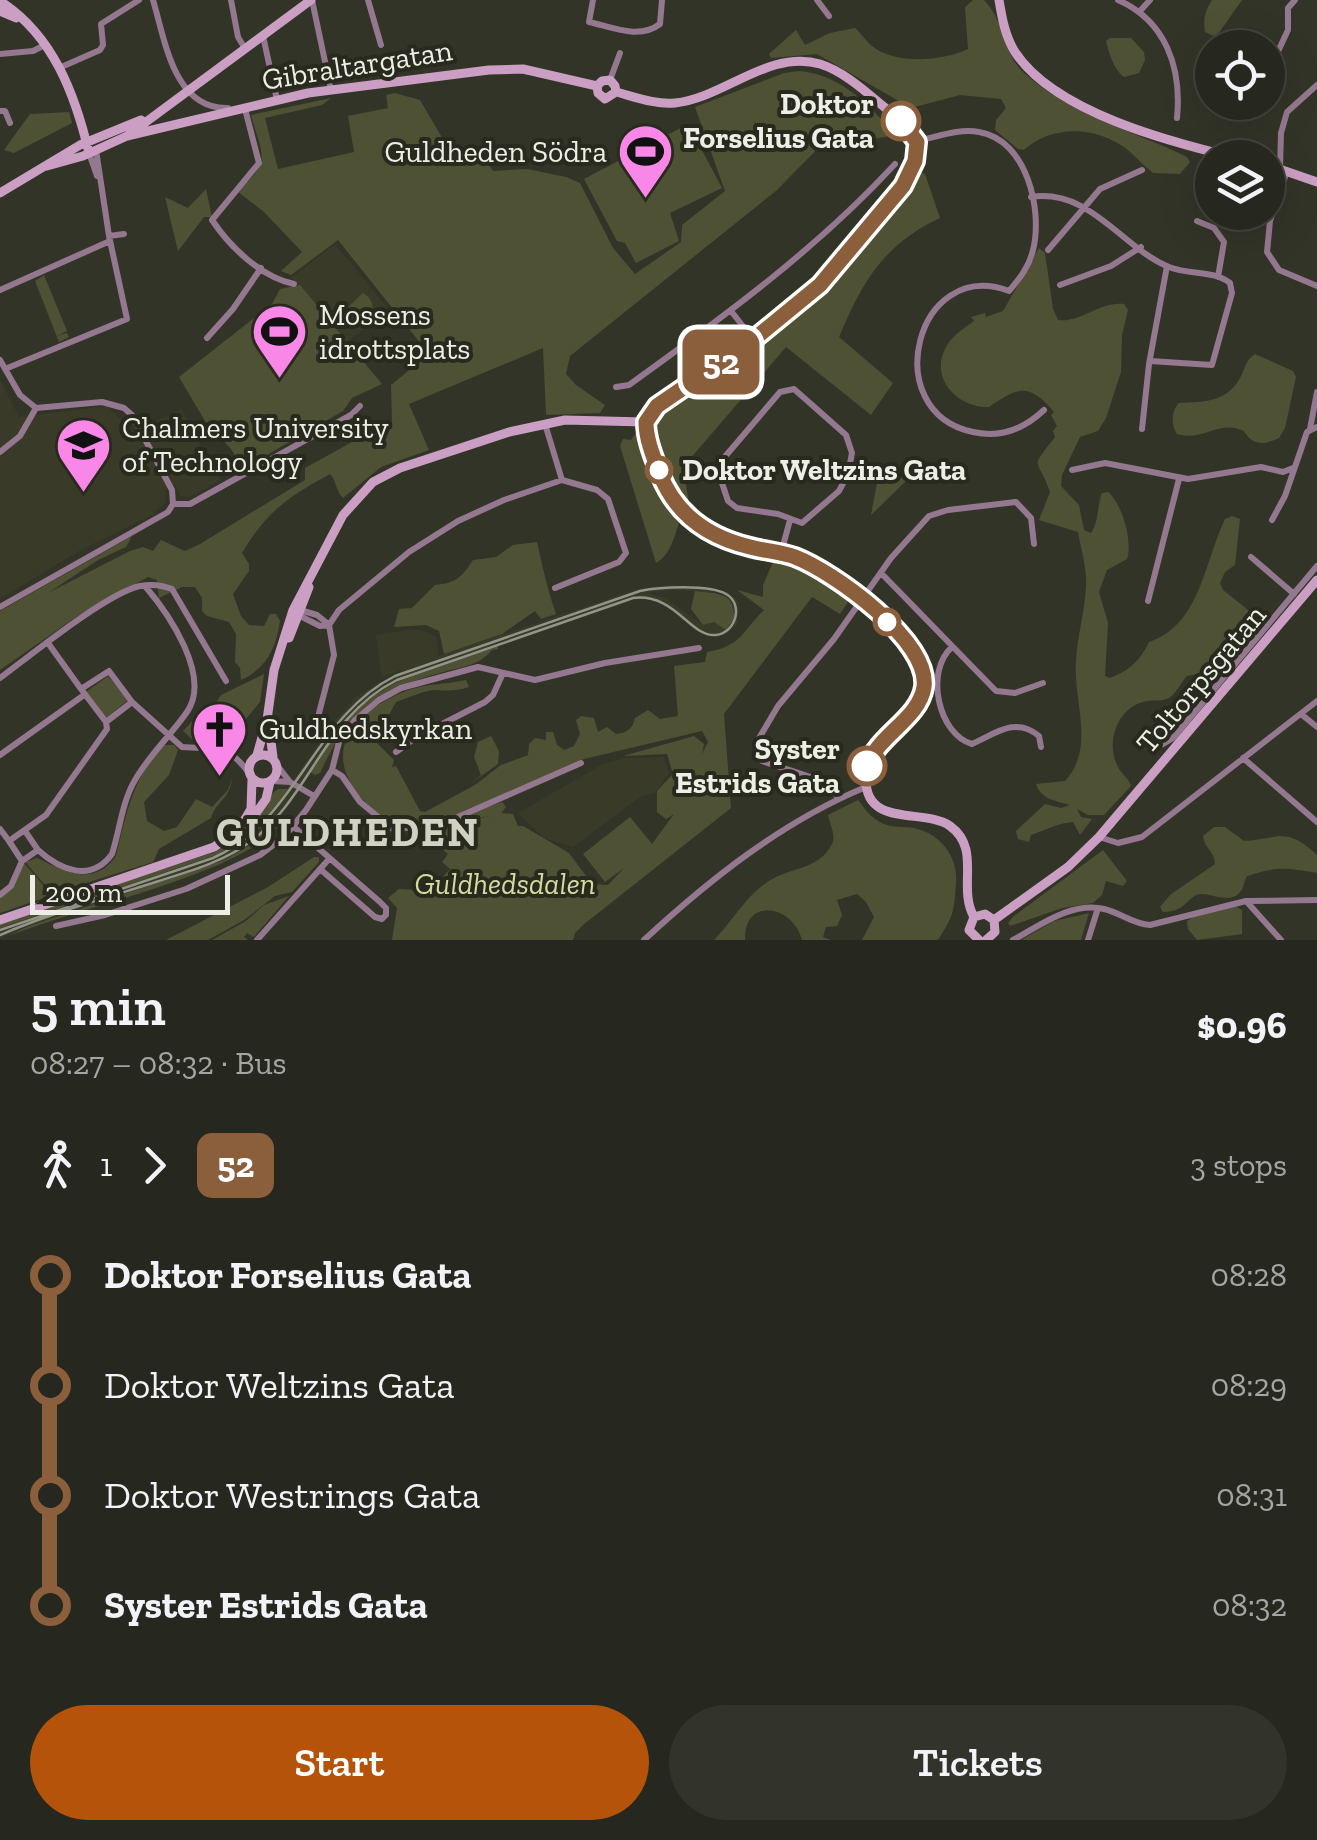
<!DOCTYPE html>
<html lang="en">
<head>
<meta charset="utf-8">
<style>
  :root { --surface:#26271e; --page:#32332b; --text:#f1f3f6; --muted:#a4a5a4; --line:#42443c; --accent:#b45309 }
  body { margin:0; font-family:"Zilla Slab",serif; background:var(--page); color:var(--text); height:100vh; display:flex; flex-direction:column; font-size:38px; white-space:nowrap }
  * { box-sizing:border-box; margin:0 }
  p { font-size:32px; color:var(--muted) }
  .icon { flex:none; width:55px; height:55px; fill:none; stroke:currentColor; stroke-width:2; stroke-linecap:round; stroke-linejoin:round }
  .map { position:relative; height:940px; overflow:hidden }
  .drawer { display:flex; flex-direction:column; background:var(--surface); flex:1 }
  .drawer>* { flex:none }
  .badge { padding:0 20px; border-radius:15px; font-size:35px; line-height:65px }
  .buttons { position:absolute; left:1195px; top:30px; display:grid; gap:20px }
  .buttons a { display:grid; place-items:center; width:90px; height:90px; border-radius:50%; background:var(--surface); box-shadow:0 10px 40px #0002,0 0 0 2px var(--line); font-size:50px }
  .scale { position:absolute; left:30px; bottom:25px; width:200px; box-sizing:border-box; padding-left:10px; border:5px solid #edeee6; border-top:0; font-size:28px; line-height:35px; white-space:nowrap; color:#edeee6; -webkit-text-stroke:8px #292a1e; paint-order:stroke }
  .map>.badge { position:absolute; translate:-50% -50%; box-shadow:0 0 0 5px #fff }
  .legs { display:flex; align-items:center; gap:15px; height:110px; padding:0 30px; font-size:32px }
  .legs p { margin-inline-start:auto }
  .overview { display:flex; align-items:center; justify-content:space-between; height:170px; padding:0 30px }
  h1 { font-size:55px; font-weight:600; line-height:75px }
  .cta { display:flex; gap:20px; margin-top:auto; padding:20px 30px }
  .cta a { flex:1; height:115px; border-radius:60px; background:var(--accent); color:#fff; font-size:40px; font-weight:600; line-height:115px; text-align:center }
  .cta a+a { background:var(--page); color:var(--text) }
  ul { padding:0 30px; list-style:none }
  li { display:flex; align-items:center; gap:35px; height:110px; font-size:38px }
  li i { display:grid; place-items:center; width:15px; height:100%; margin:0 12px; background:currentColor }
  li i::after { content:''; width:25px; height:25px; margin:-12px; border:8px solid; border-radius:50%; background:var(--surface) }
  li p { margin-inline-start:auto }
  li:first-child i { background:linear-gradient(#0000 50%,currentColor 0) }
  li:last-child i { background:linear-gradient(currentColor 50%,#0000 0) }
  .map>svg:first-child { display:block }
</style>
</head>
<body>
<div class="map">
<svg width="1317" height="940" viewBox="0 0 1317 940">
  <rect width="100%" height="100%" fill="#333428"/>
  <path fill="#393b28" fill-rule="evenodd" d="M335,244L389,310L347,342L291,278Z
    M0,379L19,417L108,406L131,432L182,409L200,443L197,454L221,480L189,497L180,496L175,485L166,490L165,503L152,515L77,552L0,599Z
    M675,585L728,592L739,603L737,625L726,634L708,637L670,606L655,600L635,599L455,661L457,668L416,680L375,698L358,713L341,732L319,771H310L282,814L256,842L222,864L0,938V924L203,858L242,839L282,796L334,722L357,696L405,669L382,677L376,635L413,629L424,631L436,637L439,654L435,657L637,589ZM671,590L722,593L733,604L714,622L703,625L666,598L646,593Z
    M664,757L669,773L655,793L641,796L573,847L544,838L518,813L603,764L626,758Z"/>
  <path fill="#4f5135" d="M973,0H984C1005,21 1002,53 1024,73C1071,115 1132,130 1187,157L1190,162L1180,174L1153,173C1144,166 1137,158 1129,151C1098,126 1053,124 1024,150L1018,149L995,130L996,120L1006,108L1001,99L960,95L911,108L817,54L771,58L769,54L796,30L805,45L830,33L855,28C862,34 866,41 872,46C895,65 943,61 968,49L965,7Z
    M1212,0H1242L1216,37L1205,32C1203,19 1205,11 1212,0Z
    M1110,38H1131L1144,52L1145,60L1139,73L1124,77C1114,70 1109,53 1106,41Z
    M799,71C837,74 865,100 890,129V136L867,140L829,137L777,190L570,356L566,374L576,385L605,405L600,413L546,415L543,348L409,404L429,450L381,467L343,498C335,490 337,481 330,474C288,497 267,511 242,553L249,564V571L233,594L241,616L249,625L264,626L270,614H276L280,621C276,648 267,668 241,680L240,668L235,662L236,634L229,622L207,616L202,611V598L195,587H182L159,598L157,580L148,577L76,617L0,670V611L132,536L126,547L98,560L48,593L130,551L143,547L153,551L161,540L185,551L200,544L305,480V468L392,420L391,385L429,354L338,240L291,275L281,271L302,252L264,212L237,191C273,161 262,156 251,115L331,98L322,105L265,118L278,169L354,152L348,116L388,108L386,95L395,93L420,100L451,153L479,150L493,171L527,169L566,177L580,183L613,248L635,274L681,242L682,225L725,191L695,107L784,73Z
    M69,112L72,123L14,153L4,150L30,114Z
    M688,124L722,188L670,213L679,241L636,263L625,243L617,241L584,179Z
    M915,170L925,174L940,218C884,244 862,282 839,337L893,383L871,415L786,347L683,467L689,503C674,521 678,550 656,563L620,446L623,439L631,440L638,430L794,312Z
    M206,189L212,217H204L178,251L165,197L188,208Z
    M1039,248L1045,253L1053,309L1058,320C1081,323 1100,301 1124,304L1128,310L1122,335L1121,372L1106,418L1098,431L1080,437L1062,475L1061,486L1079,505L1084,530L1091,533C1099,522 1097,505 1102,493L1108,492C1122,503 1133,542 1127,559L1107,570L1099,592L1108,623L1105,676L1110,678C1130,670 1139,662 1149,642C1200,625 1204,563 1225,519L1232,516L1240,519L1235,565L1225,572L1220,583L1223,590L1263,622L1213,687L1196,674L1187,676C1181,682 1175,696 1167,699C1160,702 1151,699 1143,702C1117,709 1105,743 1118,767C1122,775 1128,777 1131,786L1104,815H1088L1077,809L1081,817L1092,819L1080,835L1073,822C1058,823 1046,830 1031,835L1029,842L1018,839L1016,831L1045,804L1061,808L1070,805C1057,801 1041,800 1036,784L1065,781C1096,747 1073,702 1076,662C1077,637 1085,611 1086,586C1087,568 1081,549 1078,532L1039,520L1050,492C1038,456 1028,472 1055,437L1053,431L1057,426L1051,415L1054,412C1028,381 1018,388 989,407C958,408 930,379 945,349C951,336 963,329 974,321L971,317L985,313L986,317L1003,311Z
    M44,275L67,331L57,336L67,333L69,337L59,342L35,281Z
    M300,285L382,384L352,398L343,411L243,469L231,449L205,421L179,377L272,304L280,289Z
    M363,293C374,299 376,312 368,322L356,327L346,316V309Z
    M1255,354L1293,371L1296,377L1285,428L1279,438C1264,445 1253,446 1244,431C1220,419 1202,442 1177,434C1171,426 1171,411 1179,403C1206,402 1229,402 1242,374C1246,365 1246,360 1255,354Z
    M891,470L906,481L871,515L879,472Z
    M537,542C543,569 548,591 556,614L541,619L535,611L502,634L444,654L439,631L426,625L394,627L399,609L412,608L435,585C456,583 462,577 473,560L496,557L513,545Z
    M776,555L802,562L852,596L840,614L812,597L724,714L731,808L583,925L575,933L573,940H392L397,908L388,898L399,889L430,891L450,869L442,862L448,854L422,832L490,816L424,828L502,802L506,807L501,813L513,814L518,826H523L569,853L592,884L608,885L624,868L605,882L583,854L630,817L652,844L674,814L666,819L657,812V791L673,774L667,754L623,756L694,736L704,744L702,754L708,742L702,731L584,759L455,815L405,824C396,817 394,822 384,818C379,817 370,807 366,803C318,754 352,712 406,691C427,683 444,685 466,680L469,687C457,691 448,691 437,690C424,690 408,698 396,702L385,722L373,730L377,743L394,760L392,767L396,766L420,811L425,812L475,785L501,765L528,755L529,744L535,738L546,740V732H553L557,745L564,750L574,746L580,734L576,720L581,716L594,718L598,732L607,727L616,734C626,733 633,729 635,718L648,710L660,719L678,716L674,666L705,662L707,652C742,646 741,632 764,610L737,590L763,597V585Z
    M695,591C717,594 735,591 734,619L726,630L714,622L703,625L691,609Z
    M498,646V649L492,650C479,666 461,667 443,672C377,690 348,712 320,773L315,775L310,772C323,753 336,732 352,715C389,676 448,663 498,646Z
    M264,674L260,702L241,725L214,706L221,695Z
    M108,676L128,700L106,718L86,692Z
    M207,705L221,717L196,743L183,731Z
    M491,736L499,751L498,764L470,784L481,775L474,757L478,742Z
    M164,745H174L178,750L169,775L144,802L147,821L164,831L177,827L196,799L212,807L228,790L232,779C230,799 216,801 211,818L159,849L153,862L70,888L69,883L65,885L66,890C46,894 38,875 25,862L37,858C64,871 94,888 116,856C126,815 133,776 164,745Z
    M278,789H288C268,818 247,837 216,855L0,928V924L12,919L215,852L245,831L270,795Z
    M858,800C866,811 874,821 887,825C897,828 908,826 918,829C942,836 958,858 956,882C954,912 954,915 938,940H862L874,917L866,902L857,894L837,900L842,915L837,926L826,927L823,937L831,940H802C793,905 744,896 745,940H714C734,920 749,890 776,877C795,868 819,867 831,846C837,837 830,825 828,815Z
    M274,823H280C248,874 61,911 0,940L27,927L225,860L247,847Z
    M1214,827H1225L1244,841C1278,839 1286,826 1317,855V873C1286,868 1278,866 1247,876C1244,881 1244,887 1241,891C1231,905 1212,893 1200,894C1187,896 1187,912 1163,912L1160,907L1170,895L1215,864C1215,852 1204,848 1203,836Z
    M1103,850L1127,881L1123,886L1106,881L1102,895L1093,903L1062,908L1010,926L1008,923L1014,916Z
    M314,857H319V862L292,892L275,896L244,920L208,940H166L268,887Z
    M24,863L43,885V896L45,889L56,894L0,913V897Z
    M289,896L254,937L247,933L244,937L248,940H212L246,921L264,905Z
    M1235,906L1242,910V934L1197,940L1188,929L1187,921L1193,917Z
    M1089,913L1081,940H1021L1054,921Z"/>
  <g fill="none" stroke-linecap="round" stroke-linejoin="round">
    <path stroke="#94788f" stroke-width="6" d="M153,0C165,40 174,110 228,108
      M231,0L238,37L244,47
      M312,0L331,90
      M368,0L381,45
      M593,0L589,22C612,27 639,40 660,24L662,0
      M817,0L829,16
      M1118,0C1166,21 1182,68 1177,118
      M1140,11L1150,0
      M263,36L277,100
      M0,54L33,51L45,45
      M59,68L100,50L103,45L101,24L139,0
      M1268,73L1288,30V8L1295,0
      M610,80L620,53
      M245,109L259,163L212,220C230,247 261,277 294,284
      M0,111H5L10,123
      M917,141C937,137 959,128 979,132C1027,140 1043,210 1033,250C1029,267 1020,278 1009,291C916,256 877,412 973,432C1000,438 1024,429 1044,410
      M89,153L97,176
      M1280,168L1281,133L1287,112L1317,85
      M1287,171L1270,221L1267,252L1279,270L1317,286
      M1031,197C1090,188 1122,248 1169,267C1189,275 1213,270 1230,283L1232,293L1212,365L1150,361
      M1197,221L1214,228L1224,242L1218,277
      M109,236L124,234
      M1048,250L1100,189L1142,170
      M1060,285L1111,266L1141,247
      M0,290L110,241
      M731,311L753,339
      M207,338L233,309L261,268
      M0,360L20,395L36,408L102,402L124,408L132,415L172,490L173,504
      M5,369L127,319L109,236L96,150
      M616,387L629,385C722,318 817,249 895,164
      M794,389L846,435L852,453L848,474L839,491L802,523L778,514L737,508L728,501L719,474L723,459L780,392Z
      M545,424L562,480
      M1142,429L1149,364L1167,266
      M1310,429L1317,392
      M0,452L20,436L36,408
      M1072,470L1105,463L1188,479L1261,467L1283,472L1293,468
      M1272,520L1285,496L1307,432L1317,427
      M781,553L790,520
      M1251,557L1294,594
      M881,573L996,691L1015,693L1043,683
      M1148,601L1179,479
      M0,607L168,512L173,504H190L351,415L360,406
      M300,610L317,615L328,624
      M298,615L320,626L329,625
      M329,625L339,610L409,552L458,521L504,500L562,480L597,490L608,499L626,553L619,562L555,588
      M48,643L81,689
      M952,647C924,672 939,735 972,744C995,734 1015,716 1039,736L1041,747
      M109,671L132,702L106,722L81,689Z
      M0,678C31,655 107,593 140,586C151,584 162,585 172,589L226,681
      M132,702L182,747C217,750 225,741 249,773
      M1301,714L1317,727
      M318,717L334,655L329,625
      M1163,744L1173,738L1317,566
      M396,752L415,738L485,702L493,695L503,673
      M0,755L84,695
      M1243,758L1317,822
      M276,764L290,782L314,796
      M332,770L342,776L360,802L394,830L451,820L581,763
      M272,781L290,782
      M839,799L826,782L762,761L755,745L778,706L834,639L891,558L929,516L948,510L1016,502L1031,518L1034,544
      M294,827L380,902L386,908V915L382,919L375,917L320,869
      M0,829L9,841
      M25,831L38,850L22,861L9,841L46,815L107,729L106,722
      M1099,837L1118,843L1142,837L1317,701
      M38,850C60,870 91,883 112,854C120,829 122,802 135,780C150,754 171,735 187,712C212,676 168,613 145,586
      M0,895L11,886L22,861
      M1247,902L1281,940
      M56,926L105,915L186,889L260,855L285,836L306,810L332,770L339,742L355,720L379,700L401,688L478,667L535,680L605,663L699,648
      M257,940L329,859
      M644,940C709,880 783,821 866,787
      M1013,940C1039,926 1072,901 1104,909C1121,913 1133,924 1150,925L1246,901L1317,900
      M1088,940L1098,908"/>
    <path stroke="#cb9fc3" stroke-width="9" d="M999,0C1002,18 1005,36 1015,52C1054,112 1170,142 1237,158
      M0,1C53,35 75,94 89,153
      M0,11L16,18
      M616,92L615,86L610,80L602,81L597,86L598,93L605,99L616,92C635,97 656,105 675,103C724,98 769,49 820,64C843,71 865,91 883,106C894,115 909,125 915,138C927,165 893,199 878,218C851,251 823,284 790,312C761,337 656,396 645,422
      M127,136L308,93L489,70L523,69L597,86
      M1268,165L1317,182
      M47,166L83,156L127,136L311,0
      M0,193L80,145L141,120
      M645,422C646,439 654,458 660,473C686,544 735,536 794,557C826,569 858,593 882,617C986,720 866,703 866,779C865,828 925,808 950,826C982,849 957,887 974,917
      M289,638L309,587
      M269,726L273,757
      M249 769a14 14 0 1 1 28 0a14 14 0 1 1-28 0Z
      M257,755L267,720L274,670L293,610L343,515L373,482L400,468L509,432L565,420L645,422
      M242,824L251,809L252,780
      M974,917L985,914L994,920L995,932L986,940
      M974,917L969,930L979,940
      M0,920L214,847L249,823L266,799L270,782
      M994,920L1068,867L1099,837L1317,580"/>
    <path stroke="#93948a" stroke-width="2.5" d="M0,930L213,858C297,821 313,717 395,676L640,591C659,587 709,584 726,594C744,604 736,633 716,635C689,637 676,593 633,598L397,680C323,717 311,797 250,842C223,862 190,871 159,881C106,898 51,913 0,935"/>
  </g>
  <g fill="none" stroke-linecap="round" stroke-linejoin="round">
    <defs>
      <path id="line-1" d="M867,766C879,734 919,719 924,687C930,641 834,572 795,557C781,552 765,551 750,547C708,537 676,515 660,474C654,458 646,440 646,422L657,406L753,340L820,285L903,186L915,161L917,142L901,121"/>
    </defs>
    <use href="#line-1" stroke="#fff" stroke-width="22"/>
    <use href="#line-1" stroke="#8b5e3c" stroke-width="15"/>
  </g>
  <defs>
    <symbol id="stadium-pin" viewBox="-11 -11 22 30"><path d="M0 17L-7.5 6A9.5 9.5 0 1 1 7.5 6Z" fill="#f987e8" stroke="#292a1e"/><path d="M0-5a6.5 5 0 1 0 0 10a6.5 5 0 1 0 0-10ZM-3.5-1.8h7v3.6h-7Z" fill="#111"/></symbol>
    <symbol id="university-pin" viewBox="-11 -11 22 30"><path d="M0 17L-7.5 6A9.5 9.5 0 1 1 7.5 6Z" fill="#f987e8" stroke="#292a1e"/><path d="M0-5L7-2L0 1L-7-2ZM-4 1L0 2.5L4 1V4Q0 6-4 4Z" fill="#111"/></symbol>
    <symbol id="church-pin" viewBox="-11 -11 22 30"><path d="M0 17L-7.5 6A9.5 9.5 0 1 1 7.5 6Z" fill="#f987e8" stroke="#292a1e"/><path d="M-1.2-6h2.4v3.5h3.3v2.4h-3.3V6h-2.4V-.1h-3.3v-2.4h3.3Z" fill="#111"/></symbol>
  </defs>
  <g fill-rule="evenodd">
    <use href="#stadium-pin" x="614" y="120" width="63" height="86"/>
    <use href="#stadium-pin" x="248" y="300" width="63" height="86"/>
    <use href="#university-pin" x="52" y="414" width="63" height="86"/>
    <use href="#church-pin" x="188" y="698" width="63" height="86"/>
  </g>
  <g fill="#fff" stroke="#8b5e3c" stroke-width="5">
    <circle cx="901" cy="121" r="18"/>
    <circle cx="659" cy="470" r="12"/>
    <circle cx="887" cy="622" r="12"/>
    <circle cx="867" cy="766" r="18"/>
  </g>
  <g text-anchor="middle" stroke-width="8" stroke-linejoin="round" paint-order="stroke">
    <g font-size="30" fill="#edeee6" stroke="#292a1e">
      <text transform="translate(357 65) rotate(-9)" y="10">Gibraltargatan</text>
      <text transform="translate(1201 679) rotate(-50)" y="10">Toltorpsgatan</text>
    </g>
    <g font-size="30" font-weight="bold" fill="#edeee6" stroke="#292a1e" text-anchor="end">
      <text x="874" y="114">Doktor<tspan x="874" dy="34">Forselius Gata</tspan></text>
      <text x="682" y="480" text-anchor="start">Doktor Weltzins Gata</text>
      <text x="840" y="759">Syster<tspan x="840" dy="34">Estrids Gata</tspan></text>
    </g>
    <g font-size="30" fill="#edeee6" stroke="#292a1e" text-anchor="start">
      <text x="607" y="162" text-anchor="end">Guldheden Södra</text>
      <text x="319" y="325">Mossens<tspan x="319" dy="34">idrottsplats</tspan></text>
      <text x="122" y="438">Chalmers University<tspan x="122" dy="34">of Technology</tspan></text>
      <text x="259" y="739">Guldhedskyrkan</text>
    </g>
    <g font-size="30" font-style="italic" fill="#d5daa1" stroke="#292a1e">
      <text x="505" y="894">Guldhedsdalen</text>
    </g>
    <g font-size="40" font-weight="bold" letter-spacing="2.5" fill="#d1d2c3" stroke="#292a1e">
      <text x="348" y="846">GULDHEDEN</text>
    </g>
  </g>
</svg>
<div class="buttons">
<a><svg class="icon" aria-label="locate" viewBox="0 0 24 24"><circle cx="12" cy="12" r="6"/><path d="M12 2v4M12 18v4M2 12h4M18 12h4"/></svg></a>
<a><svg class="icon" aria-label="layers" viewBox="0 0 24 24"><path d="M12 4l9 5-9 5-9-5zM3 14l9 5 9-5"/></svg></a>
</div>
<div class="scale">200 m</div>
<b class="badge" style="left:721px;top:362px;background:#8b5e3c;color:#fff">52</b>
</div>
<section class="drawer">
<div class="overview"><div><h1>5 min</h1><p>08:27 – 08:32 · Bus</p></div><b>$0.96</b></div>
<div class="legs"><svg class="icon" aria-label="walk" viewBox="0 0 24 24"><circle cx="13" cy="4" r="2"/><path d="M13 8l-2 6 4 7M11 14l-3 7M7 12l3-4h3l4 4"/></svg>1<svg class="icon" aria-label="forward" viewBox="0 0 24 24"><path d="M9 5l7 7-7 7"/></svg><b class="badge" style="background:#8b5e3c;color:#fff">52</b><p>3 stops</p></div>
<ul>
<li><i style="color:#8b5e3c"></i><b>Doktor Forselius Gata</b><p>08:28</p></li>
<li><i style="color:#8b5e3c"></i><span>Doktor Weltzins Gata</span><p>08:29</p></li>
<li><i style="color:#8b5e3c"></i><span>Doktor Westrings Gata</span><p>08:31</p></li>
<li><i style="color:#8b5e3c"></i><b>Syster Estrids Gata</b><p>08:32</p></li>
</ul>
<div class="cta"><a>Start</a><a>Tickets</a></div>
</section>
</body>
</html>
